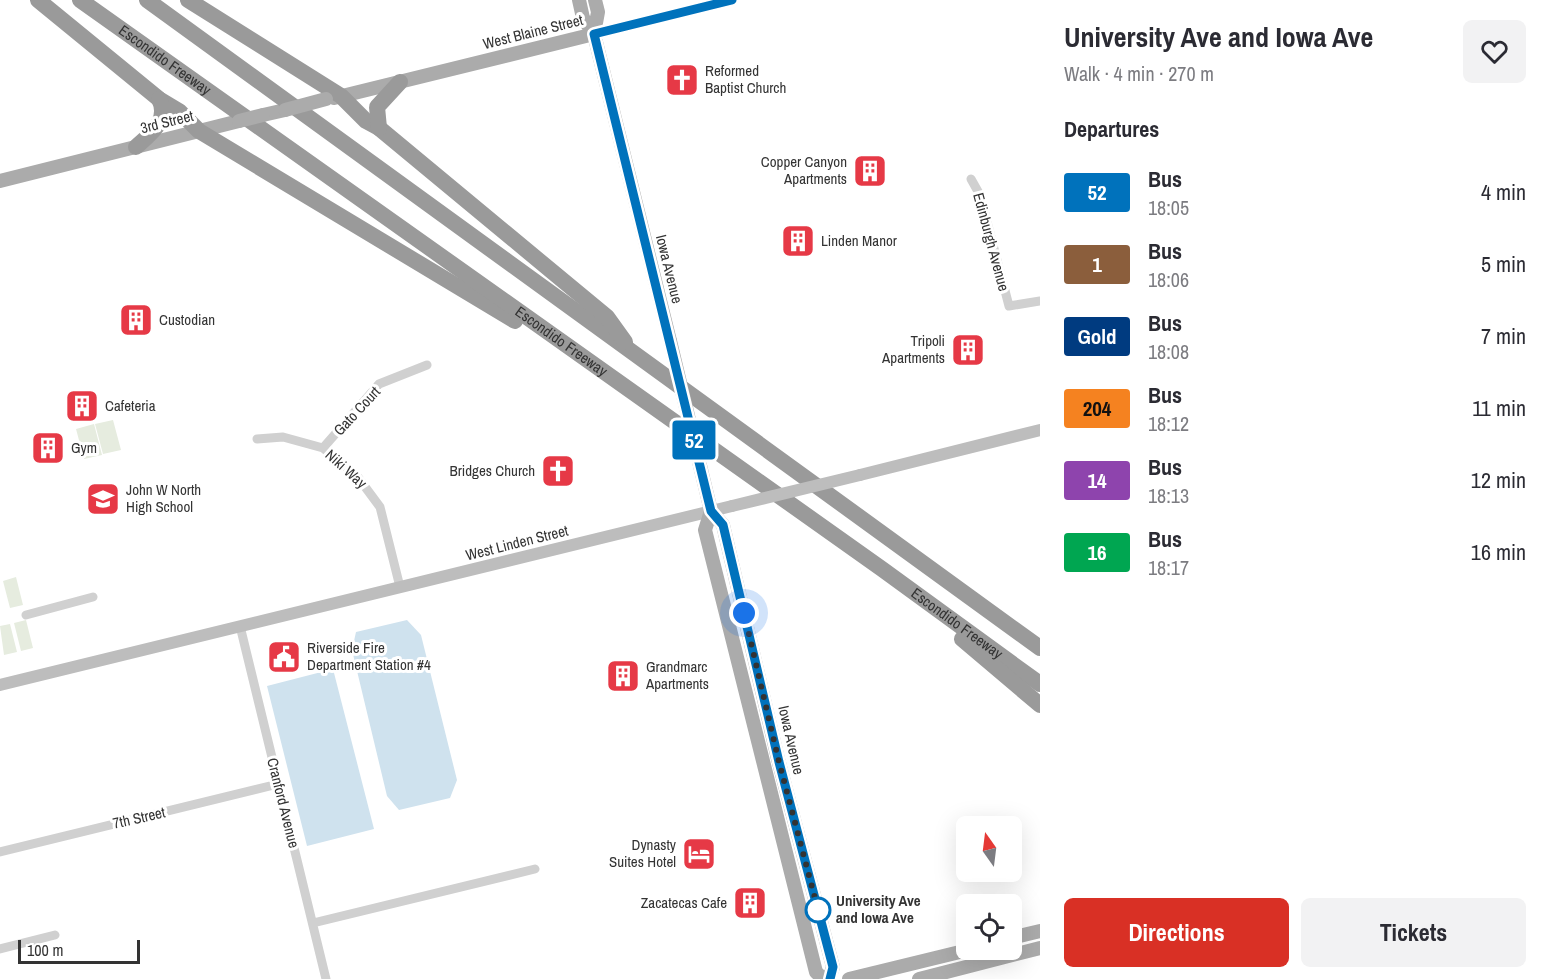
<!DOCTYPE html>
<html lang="en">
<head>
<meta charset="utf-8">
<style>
  :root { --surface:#fff; --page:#f2f2f3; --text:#2b2b33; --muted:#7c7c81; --accent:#d93025 }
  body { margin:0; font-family:"Archivo Narrow",sans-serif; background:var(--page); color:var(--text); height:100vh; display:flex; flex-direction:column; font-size:22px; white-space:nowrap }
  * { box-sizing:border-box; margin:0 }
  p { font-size:20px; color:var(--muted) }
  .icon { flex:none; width:33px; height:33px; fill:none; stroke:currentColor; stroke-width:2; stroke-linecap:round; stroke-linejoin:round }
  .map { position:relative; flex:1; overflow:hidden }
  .drawer { display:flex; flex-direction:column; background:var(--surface); width:510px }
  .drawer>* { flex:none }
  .badge { padding:0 12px; border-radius:4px; font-size:21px; line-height:39px }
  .needle { width:39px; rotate:346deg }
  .controls { position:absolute; left:956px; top:816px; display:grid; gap:12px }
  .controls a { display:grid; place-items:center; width:66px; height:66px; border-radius:9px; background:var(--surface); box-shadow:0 6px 24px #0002; font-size:30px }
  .scale { position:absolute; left:18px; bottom:15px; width:122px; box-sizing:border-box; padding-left:6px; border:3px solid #333; border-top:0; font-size:16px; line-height:21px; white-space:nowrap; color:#333; -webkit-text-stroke:4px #fff; paint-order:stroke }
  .you { position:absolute; width:30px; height:30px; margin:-15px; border:4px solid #fff; border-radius:50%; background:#1a73e8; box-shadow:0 0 0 9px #1a73e833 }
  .map>.badge { position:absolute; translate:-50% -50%; box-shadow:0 0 0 3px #fff }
  h2 { padding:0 24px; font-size:22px; line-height:54px }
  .round { display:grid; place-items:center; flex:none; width:63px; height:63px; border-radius:9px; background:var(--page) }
  .headline { display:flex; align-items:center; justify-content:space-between; height:102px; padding:0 24px }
  h1 { font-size:28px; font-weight:800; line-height:45px }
  .action { display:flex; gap:12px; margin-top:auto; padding:12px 24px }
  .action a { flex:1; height:69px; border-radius:9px; background:var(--accent); color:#fff; font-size:24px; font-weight:800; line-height:69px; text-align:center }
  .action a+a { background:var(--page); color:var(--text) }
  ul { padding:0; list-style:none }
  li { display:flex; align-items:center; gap:18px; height:72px; padding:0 24px }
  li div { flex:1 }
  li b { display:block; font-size:22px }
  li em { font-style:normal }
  li .badge { min-width:66px; font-weight:700; text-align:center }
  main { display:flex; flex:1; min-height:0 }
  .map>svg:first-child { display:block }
</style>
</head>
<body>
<main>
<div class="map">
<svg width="1040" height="979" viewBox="0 0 1040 979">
  <rect width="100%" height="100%" fill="#fff"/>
  <path fill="#e6ecdf" d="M113,420L121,450L103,454L95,424Z
    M94,424L102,455L84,459L76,429Z
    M16,577L23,605L10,608L3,581Z
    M26,620L33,648L21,651L14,623Z
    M10,624L17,652L4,655L0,626Z"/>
  <path fill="#cfe2ee" d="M407,620L421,635L457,780L450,798L399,810L387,796L352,650L356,632Z
    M333,669L374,829L307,846L267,686Z"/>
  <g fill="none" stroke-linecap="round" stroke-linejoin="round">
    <path stroke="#d0d0d0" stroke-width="9" d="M971,179L980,195L1009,306L1040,301
      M257,439L283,437L323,448L357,476L380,507L400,587
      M323,448L379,384L427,365
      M26,615L93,597
      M240,626L326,979
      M0,852L278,784
      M313,923L535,869
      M0,949L55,935"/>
    <path stroke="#bdbdbd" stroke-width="12" d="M594,34L732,0
      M860,475L1040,430
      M0,685L732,506"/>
    <path stroke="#ababab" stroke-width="14" d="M579,0L583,18L594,34L670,341
      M594,34L598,12L595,0
      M334,98L594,34
      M263,115L285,110
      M0,181L239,121
      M696,449L711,511L723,525L778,759L833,967L829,979
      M711,511L705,530L816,972L823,979
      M1011,938L1040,931
      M849,979L968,950
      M919,979L1040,948"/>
    <g stroke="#9a9a9a" stroke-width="16">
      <path d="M38,0L159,99L179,111L199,131L515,321"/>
      <path id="s1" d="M80,0L882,569L1040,684"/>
      <path d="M147,0L1040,648"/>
      <path d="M188,0L341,96L366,121L379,128L607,317L625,342"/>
      <path d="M379,128L377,107L400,82"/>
      <path d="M136,147C150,134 170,121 159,99"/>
      <path d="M962,639L1040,705"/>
    </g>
    <path stroke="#bdbdbd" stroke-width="12" d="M732,506L860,475"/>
    <path stroke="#ababab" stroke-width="14" d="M285,110L326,99
      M239,121L263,115
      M670,341L696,449"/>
  </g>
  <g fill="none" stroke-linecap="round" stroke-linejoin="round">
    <defs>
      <path id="line" d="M732,0L594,34L711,511L723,525L779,762L833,967L830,979"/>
    </defs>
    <use href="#line" stroke="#fff" stroke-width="14"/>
    <use href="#line" stroke="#0072bc" stroke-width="9"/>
    <path stroke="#333" stroke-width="6" stroke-dasharray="0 10.8" d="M744,613L779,762L821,921L818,910"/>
  </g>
  <defs>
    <symbol id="church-square" viewBox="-11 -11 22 22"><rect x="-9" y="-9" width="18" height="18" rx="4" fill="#e63946" stroke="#fff"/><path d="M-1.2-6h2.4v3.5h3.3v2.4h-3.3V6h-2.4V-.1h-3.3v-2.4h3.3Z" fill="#fff"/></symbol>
    <symbol id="building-square" viewBox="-11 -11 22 22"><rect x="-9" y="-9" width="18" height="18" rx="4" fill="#e63946" stroke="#fff"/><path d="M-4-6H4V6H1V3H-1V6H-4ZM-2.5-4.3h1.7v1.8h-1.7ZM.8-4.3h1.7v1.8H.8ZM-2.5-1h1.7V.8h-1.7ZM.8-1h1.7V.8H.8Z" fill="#fff"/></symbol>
    <symbol id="school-square" viewBox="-11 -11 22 22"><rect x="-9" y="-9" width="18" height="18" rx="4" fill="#e63946" stroke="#fff"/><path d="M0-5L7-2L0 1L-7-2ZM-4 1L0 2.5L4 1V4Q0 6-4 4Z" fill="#fff"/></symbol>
    <symbol id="civic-square" viewBox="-11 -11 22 22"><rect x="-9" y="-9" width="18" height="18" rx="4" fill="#e63946" stroke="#fff"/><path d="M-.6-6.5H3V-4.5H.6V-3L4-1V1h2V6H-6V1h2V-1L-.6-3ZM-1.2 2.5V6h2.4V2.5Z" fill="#fff"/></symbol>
    <symbol id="hotel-square" viewBox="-11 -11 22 22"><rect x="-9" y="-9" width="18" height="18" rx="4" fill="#e63946" stroke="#fff"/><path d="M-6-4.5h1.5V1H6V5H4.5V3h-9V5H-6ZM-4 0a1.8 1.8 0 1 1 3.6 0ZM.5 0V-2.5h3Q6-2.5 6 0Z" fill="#fff"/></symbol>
  </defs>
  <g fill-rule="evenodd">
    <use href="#church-square" x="663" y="61" width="38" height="38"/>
    <use href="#building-square" x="851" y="152" width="38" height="38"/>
    <use href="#building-square" x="779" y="222" width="38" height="38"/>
    <use href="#building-square" x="117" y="301" width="38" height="38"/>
    <use href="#building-square" x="949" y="331" width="38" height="38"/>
    <use href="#building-square" x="63" y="387" width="38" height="38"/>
    <use href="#building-square" x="29" y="429" width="38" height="38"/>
    <use href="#church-square" x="539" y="452" width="38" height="38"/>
    <use href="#school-square" x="84" y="480" width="38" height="38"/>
    <use href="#civic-square" x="265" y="638" width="38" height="38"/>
    <use href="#building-square" x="604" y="657" width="38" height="38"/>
    <use href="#hotel-square" x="680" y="835" width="38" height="38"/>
    <use href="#building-square" x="731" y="884" width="38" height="38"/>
  </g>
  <circle fill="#fff" stroke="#0072bc" stroke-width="3" cx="818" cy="910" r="12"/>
  <g text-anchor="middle" stroke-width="6" stroke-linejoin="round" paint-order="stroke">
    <g font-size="15" fill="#333" stroke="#fff">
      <text transform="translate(533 32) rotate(-14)" y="5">West Blaine Street</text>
      <text dy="5" stroke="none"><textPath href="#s1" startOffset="104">Escondido Freeway</textPath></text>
      <text transform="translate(167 122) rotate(-14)" y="5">3rd Street</text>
      <text transform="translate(991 242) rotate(75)" y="5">Edinburgh Avenue</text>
      <text transform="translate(669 269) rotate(76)" y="5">Iowa Avenue</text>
      <text dy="5" stroke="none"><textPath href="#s1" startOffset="590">Escondido Freeway</textPath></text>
      <text transform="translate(357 411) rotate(-47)" y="5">Gato Court</text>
      <text transform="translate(346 469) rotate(42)" y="5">Niki Way</text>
      <text transform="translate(517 543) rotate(-14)" y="5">West Linden Street</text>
      <text dy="5" stroke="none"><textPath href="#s1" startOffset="1076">Escondido Freeway</textPath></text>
      <text transform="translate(791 740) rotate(77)" y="5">Iowa Avenue</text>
      <text transform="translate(283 803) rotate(76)" y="5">Cranford Avenue</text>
      <text transform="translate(139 818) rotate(-13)" y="5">7th Street</text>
    </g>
    <g font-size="15" fill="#333" stroke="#fff" text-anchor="start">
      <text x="705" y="76">Reformed<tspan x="705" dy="17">Baptist Church</tspan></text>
      <text x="847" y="167" text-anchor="end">Copper Canyon<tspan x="847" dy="17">Apartments</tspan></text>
      <text x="821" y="246">Linden Manor</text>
      <text x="159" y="325">Custodian</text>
      <text x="945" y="346" text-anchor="end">Tripoli<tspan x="945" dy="17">Apartments</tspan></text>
      <text x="105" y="411">Cafeteria</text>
      <text x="71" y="453">Gym</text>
      <text x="535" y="476" text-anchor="end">Bridges Church</text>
      <text x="126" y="495">John W North<tspan x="126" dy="17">High School</tspan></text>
      <text x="307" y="653">Riverside Fire<tspan x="307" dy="17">Department Station #4</tspan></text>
      <text x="646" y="672">Grandmarc<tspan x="646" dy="17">Apartments</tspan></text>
      <text x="676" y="850" text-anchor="end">Dynasty<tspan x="676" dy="17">Suites Hotel</tspan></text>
      <text x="727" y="908" text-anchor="end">Zacatecas Cafe</text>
    </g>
    <g font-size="15" font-weight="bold" fill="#333" stroke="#fff" text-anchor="start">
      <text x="836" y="906">University Ave<tspan x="836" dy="17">and Iowa Ave</tspan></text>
    </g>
  </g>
</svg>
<div class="controls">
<a><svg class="needle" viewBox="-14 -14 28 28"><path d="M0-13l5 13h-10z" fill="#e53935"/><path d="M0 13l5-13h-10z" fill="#7c7c81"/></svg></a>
<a><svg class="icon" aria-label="locate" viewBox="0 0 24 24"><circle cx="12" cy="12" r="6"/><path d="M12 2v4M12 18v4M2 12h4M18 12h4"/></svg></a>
</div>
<div class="scale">100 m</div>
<div class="you" style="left:744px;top:613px"></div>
<b class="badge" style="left:694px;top:440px;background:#0072bc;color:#fff">52</b>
</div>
<section class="drawer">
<div class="headline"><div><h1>University Ave and Iowa Ave</h1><p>Walk · 4 min · 270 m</p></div><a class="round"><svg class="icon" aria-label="heart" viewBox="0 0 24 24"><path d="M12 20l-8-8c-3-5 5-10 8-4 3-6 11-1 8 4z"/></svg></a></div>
<h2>Departures</h2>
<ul>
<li><span class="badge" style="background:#0072bc;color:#fff">52</span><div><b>Bus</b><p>18:05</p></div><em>4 min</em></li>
<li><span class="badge" style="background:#8b5e3c;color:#fff">1</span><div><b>Bus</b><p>18:06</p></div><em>5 min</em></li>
<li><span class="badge" style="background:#003b80;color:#fff">Gold</span><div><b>Bus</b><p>18:08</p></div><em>7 min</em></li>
<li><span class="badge" style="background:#f58220;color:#111">204</span><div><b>Bus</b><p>18:12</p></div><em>11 min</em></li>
<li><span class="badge" style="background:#8e44ad;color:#fff">14</span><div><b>Bus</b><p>18:13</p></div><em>12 min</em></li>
<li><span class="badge" style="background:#00a651;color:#fff">16</span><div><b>Bus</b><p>18:17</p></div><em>16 min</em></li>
</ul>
<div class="action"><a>Directions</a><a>Tickets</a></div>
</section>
</main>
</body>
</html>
